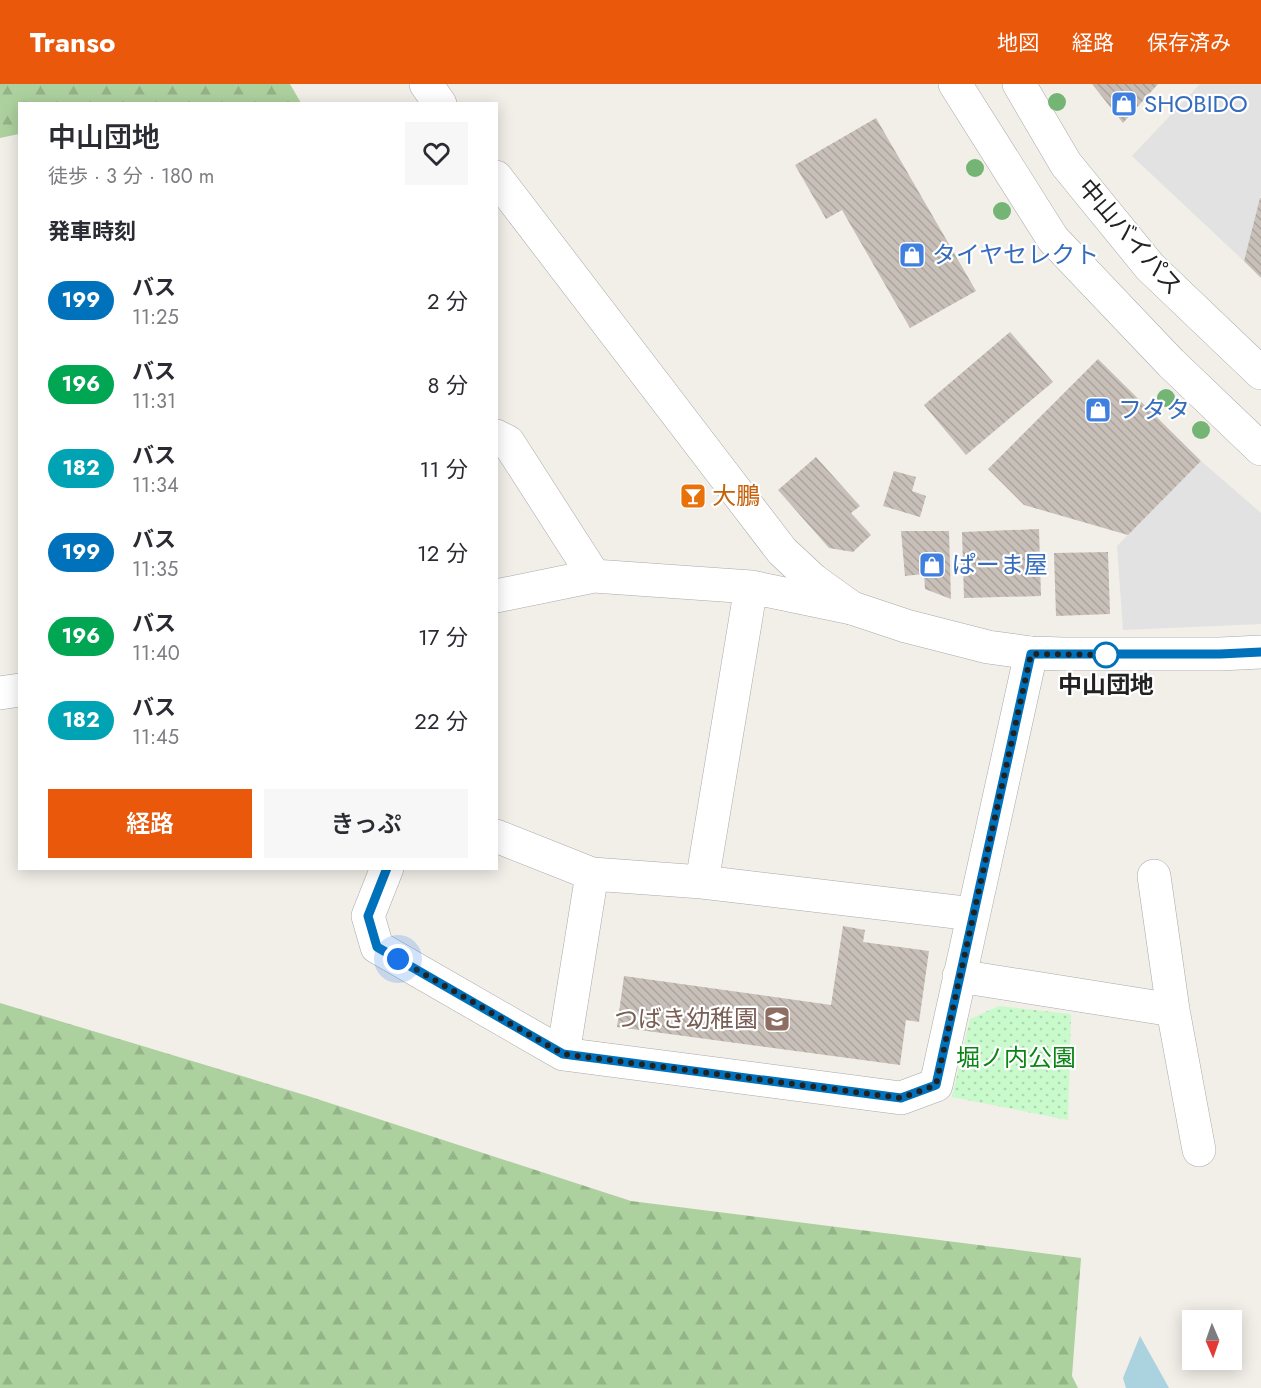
<!DOCTYPE html>
<html lang="ja">
<head>
<meta charset="utf-8">
<style>
  :root { --surface:#fff; --page:#f7f7f7; --text:#2b2b33; --muted:#7c7c81; --accent:#ea580c }
  body { margin:0; font-family:Jost,"Noto Sans JP",sans-serif; background:var(--page); color:var(--text); height:100vh; display:flex; flex-direction:column; font-size:22px; white-space:nowrap }
  * { box-sizing:border-box; margin:0 }
  p { font-size:20px; color:var(--muted) }
  .icon { flex:none; width:33px; height:33px; fill:none; stroke:currentColor; stroke-width:2; stroke-linecap:round; stroke-linejoin:round }
  .map { position:relative; flex:1; overflow:hidden }
  .side { position:absolute; left:18px; top:18px; width:480px; height:768px; display:flex; flex-direction:column; background:var(--surface); border-radius:0px; box-shadow:0 3px 15px #0003 }
  .side>* { flex:none }
  .badge { padding:0 12px; border-radius:20px; font-size:21px; line-height:39px }
  .needle { width:39px; rotate:178deg }
  .tools { position:absolute; left:1182px; top:1226px; display:grid; gap:12px }
  .tools a { display:grid; place-items:center; width:60px; height:60px; border-radius:0px; background:var(--surface); box-shadow:0 3px 15px #0003; font-size:30px }
  .you { position:absolute; width:30px; height:30px; margin:-15px; border:4px solid #fff; border-radius:50%; background:#1a73e8; box-shadow:0 0 0 9px #1a73e833 }
  .map>.badge { position:absolute; translate:-50% -50%; box-shadow:0 0 0 3px #fff }
  h2 { padding:0 30px; font-size:22px; line-height:54px }
  .round { display:grid; place-items:center; flex:none; width:63px; height:63px; border-radius:0px; background:var(--page) }
  .head { display:flex; align-items:center; justify-content:space-between; height:102px; padding:0 30px }
  h1 { font-size:28px; font-weight:600; line-height:45px }
  .primary-button { display:flex; gap:12px; margin-top:auto; padding:12px 30px }
  .primary-button a { flex:1; height:69px; border-radius:0px; background:var(--accent); color:#fff; font-size:24px; font-weight:600; line-height:69px; text-align:center }
  .primary-button a+a { background:var(--page); color:var(--text) }
  ul { padding:0; list-style:none }
  li { display:flex; align-items:center; gap:18px; height:84px; padding:0 30px }
  li div { flex:1 }
  li b { display:block; font-size:22px }
  li em { font-style:normal }
  li .badge { min-width:66px; font-weight:700; text-align:center }
  header { display:flex; align-items:center; gap:36px; box-sizing:border-box; height:84px; padding:0 30px; background:var(--accent); color:#fff }
  header strong { font-size:28px }
  nav { display:flex; gap:33px; margin-inline-start:auto; font-size:21px }
  .map>svg:first-child { display:block }
</style>
</head>
<body>
<header>
<strong>Transo</strong>
<nav><a>地図</a><a>経路</a><a>保存済み</a></nav>
</header>
<div class="map">
<svg width="1261" height="1304" viewBox="0 0 1261 1304">
  <defs>
    <pattern id="forest-firs" width="22" height="20" patternUnits="userSpaceOnUse" patternTransform="scale(1.5)"><rect width="22" height="20" fill="#add19e"/><path d="M5 1l3.5 6h-7zM16 11l3.5 6h-7z" fill="#95b388"/></pattern>
    <pattern id="park-dots" width="8" height="8" patternUnits="userSpaceOnUse" patternTransform="scale(1.5)"><rect width="8" height="8" fill="#c8facc"/><path d="M2 2h.1M6 6h.1" fill="none" stroke="#acd6af" stroke-width="1.8" stroke-linecap="round"/></pattern>
    <pattern id="building-back-hatch" width="6" height="6" patternUnits="userSpaceOnUse" patternTransform="scale(1.5)"><rect width="6" height="6" fill="#c7bfb8"/><path d="M-1 5l2 2M0 0l6 6M5-1l2 2" fill="none" stroke="#aba49e"/></pattern>
  </defs>
  <rect width="100%" height="100%" fill="#f2efe9"/>
  <path fill="url(#forest-firs)" d="M0,0H290L301,19L20,20L19,50L0,54Z
    M0,919L308,1012L631,1117L1081,1174L1072,1292L1078,1304H0Z"/>
  <path fill="url(#park-dots)" d="M999,922L1071,930L1068,1036L952,1013L970,935Z"/>
  <path fill="#e2e2e2" d="M1200,0H1261V111L1244,177L1132,72Z
    M1201,377L1261,429V540L1123,546L1117,462Z"/>
  <path fill="#aad3df" d="M1140,1252L1169,1304H1126L1123,1294Z"/>
  <path fill="url(#building-back-hatch)" d="M1092,0H1158L1123,39Z
    M876,34L976,207L910,244L842,126L826,135L795,81Z
    M1260,114H1261V194L1244,177Z
    M1010,248L1053,298L966,371L924,321Z
    M1098,275L1201,377L1128,451L1024,421L988,385Z
    M816,373L860,422L851,429L871,451L853,468L829,464L778,406Z
    M894,387L916,393L912,407L926,412L920,433L883,422Z
    M1039,445L1041,512L964,514L962,448Z
    M901,447H949L951,515L925,505L924,490L905,492Z
    M1108,468L1110,530L1056,532L1054,469Z
    M843,842L865,846L863,858L929,867L919,938L906,936L900,981L617,943L624,892L831,921Z"/>
  <g fill="none" stroke-linecap="round" stroke-linejoin="round">
    <defs>
      <path id="minor" d="M496,352L508,358L594,492
        M496,512L594,492L751,503L852,524
        M0,609L20,606
        M496,752L592,790L702,798L973,830
        M387,784L368,832L377,863L563,970L901,1014L936,1001L1031,569
        M1154,792L1173,926L1199,1066
        M702,798L751,503
        M959,892L1173,926
        M563,970L592,790"/>
      <path id="tertiary" d="M426,0L440,20
        M955,0L1053,155L1171,279L1261,365
        M1019,0L1066,80L1150,183L1261,289
        M496,93L782,467L813,496L852,524L906,542L988,563L1031,569L1064,570H1220L1261,568"/>
    </defs>
    <use href="#minor" stroke="#a9a9a9" stroke-width="34"/>
    <use href="#tertiary" stroke="#a9a9a9" stroke-width="34"/>
    <use href="#minor" stroke="#fff" stroke-width="33"/>
    <use href="#tertiary" stroke="#fff" stroke-width="33"/>
  </g>
  <g fill="#74b475">
    <circle cx="1057" cy="18" r="9"/>
    <circle cx="975" cy="84" r="9"/>
    <circle cx="1002" cy="127" r="9"/>
    <circle cx="1166" cy="314" r="9"/>
    <circle cx="1201" cy="346" r="9"/>
  </g>
  <g fill="none" stroke-linecap="round" stroke-linejoin="round">
    <defs>
      <path id="line" d="M387,784L368,832L377,863L563,970L901,1014L936,1001L1031,570H1220L1261,568"/>
    </defs>
    <use href="#line" stroke="#fff" stroke-width="14"/>
    <use href="#line" stroke="#0072bc" stroke-width="9"/>
    <path stroke="#222" stroke-width="6" stroke-dasharray="0 10.8" d="M398,875L563,970L901,1014L936,1001L1031,570L1111,571H1106"/>
  </g>
  <defs>
    <symbol id="shop-square" viewBox="-11 -11 22 22"><rect x="-9" y="-9" width="18" height="18" rx="4" fill="#3f7fe0" stroke="#fff"/><path d="M-5-2.5h2.3a2.7 3.5 0 0 1 5.4 0H5L5.5 6h-11ZM-1.5-2.5h3a1.5 2.3 0 0 0-3 0Z" fill="#fff"/></symbol>
    <symbol id="bar-square" viewBox="-11 -11 22 22"><rect x="-9" y="-9" width="18" height="18" rx="4" fill="#e8710a" stroke="#fff"/><path d="M-6-5H6L.8 .8V4.5H3.5V6h-7V4.5H-.8V.8Z" fill="#fff"/></symbol>
    <symbol id="school-square" viewBox="-11 -11 22 22"><rect x="-9" y="-9" width="18" height="18" rx="4" fill="#8d6e63" stroke="#fff"/><path d="M0-5L7-2L0 1L-7-2ZM-4 1L0 2.5L4 1V4Q0 6-4 4Z" fill="#fff"/></symbol>
  </defs>
  <g fill-rule="evenodd">
    <use href="#shop-square" x="1109" y="5" width="30" height="30"/>
    <use href="#shop-square" x="897" y="156" width="30" height="30"/>
    <use href="#shop-square" x="1083" y="311" width="30" height="30"/>
    <use href="#bar-square" x="678" y="397" width="30" height="30"/>
    <use href="#shop-square" x="917" y="466" width="30" height="30"/>
    <use href="#school-square" x="762" y="920" width="30" height="30"/>
  </g>
  <circle fill="#fff" stroke="#0072bc" stroke-width="3" cx="1106" cy="571" r="12"/>
  <g text-anchor="middle" stroke-width="4.5" stroke-linejoin="round" paint-order="stroke">
    <g font-size="24" fill="#366cbe" stroke="#fff" text-anchor="start">
      <text x="1144" y="28">SHOBIDO</text>
      <text x="932" y="179">タイヤセレクト</text>
      <text x="1118" y="334">フタタ</text>
      <text x="952" y="489">ぱーま屋</text>
    </g>
    <g font-size="24" fill="#222" stroke="#fff">
      <text transform="translate(1130 153) rotate(49)" y="8">中山バイパス</text>
    </g>
    <g font-size="24" fill="#c56008" stroke="#fff" text-anchor="start">
      <text x="712" y="420">大鵬</text>
    </g>
    <g font-size="24" font-weight="bold" fill="#222" stroke="#fff">
      <text x="1106" y="609">中山団地</text>
    </g>
    <g font-size="24" fill="#785e54" stroke="#fff" text-anchor="end">
      <text x="758" y="943">つばき幼稚園</text>
    </g>
    <g font-size="24" fill="#0c8416" stroke="#fff">
      <text x="1016" y="982">堀ノ内公園</text>
    </g>
  </g>
</svg>
<div class="tools">
<a><svg class="needle" viewBox="-14 -14 28 28"><path d="M0-13l5 13h-10z" fill="#e53935"/><path d="M0 13l5-13h-10z" fill="#7c7c81"/></svg></a>
</div>
<div class="you" style="left:398px;top:875px"></div>
<section class="side">
<div class="head"><div><h1>中山団地</h1><p>徒歩 · 3 分 · 180 m</p></div><a class="round"><svg class="icon" aria-label="heart" viewBox="0 0 24 24"><path d="M12 20l-8-8c-3-5 5-10 8-4 3-6 11-1 8 4z"/></svg></a></div>
<h2>発車時刻</h2>
<ul>
<li><span class="badge" style="background:#0072bc;color:#fff">199</span><div><b>バス</b><p>11:25</p></div><em>2 分</em></li>
<li><span class="badge" style="background:#00a651;color:#fff">196</span><div><b>バス</b><p>11:31</p></div><em>8 分</em></li>
<li><span class="badge" style="background:#00a3b4;color:#fff">182</span><div><b>バス</b><p>11:34</p></div><em>11 分</em></li>
<li><span class="badge" style="background:#0072bc;color:#fff">199</span><div><b>バス</b><p>11:35</p></div><em>12 分</em></li>
<li><span class="badge" style="background:#00a651;color:#fff">196</span><div><b>バス</b><p>11:40</p></div><em>17 分</em></li>
<li><span class="badge" style="background:#00a3b4;color:#fff">182</span><div><b>バス</b><p>11:45</p></div><em>22 分</em></li>
</ul>
<div class="primary-button"><a>経路</a><a>きっぷ</a></div>
</section>
</div>
</body>
</html>
